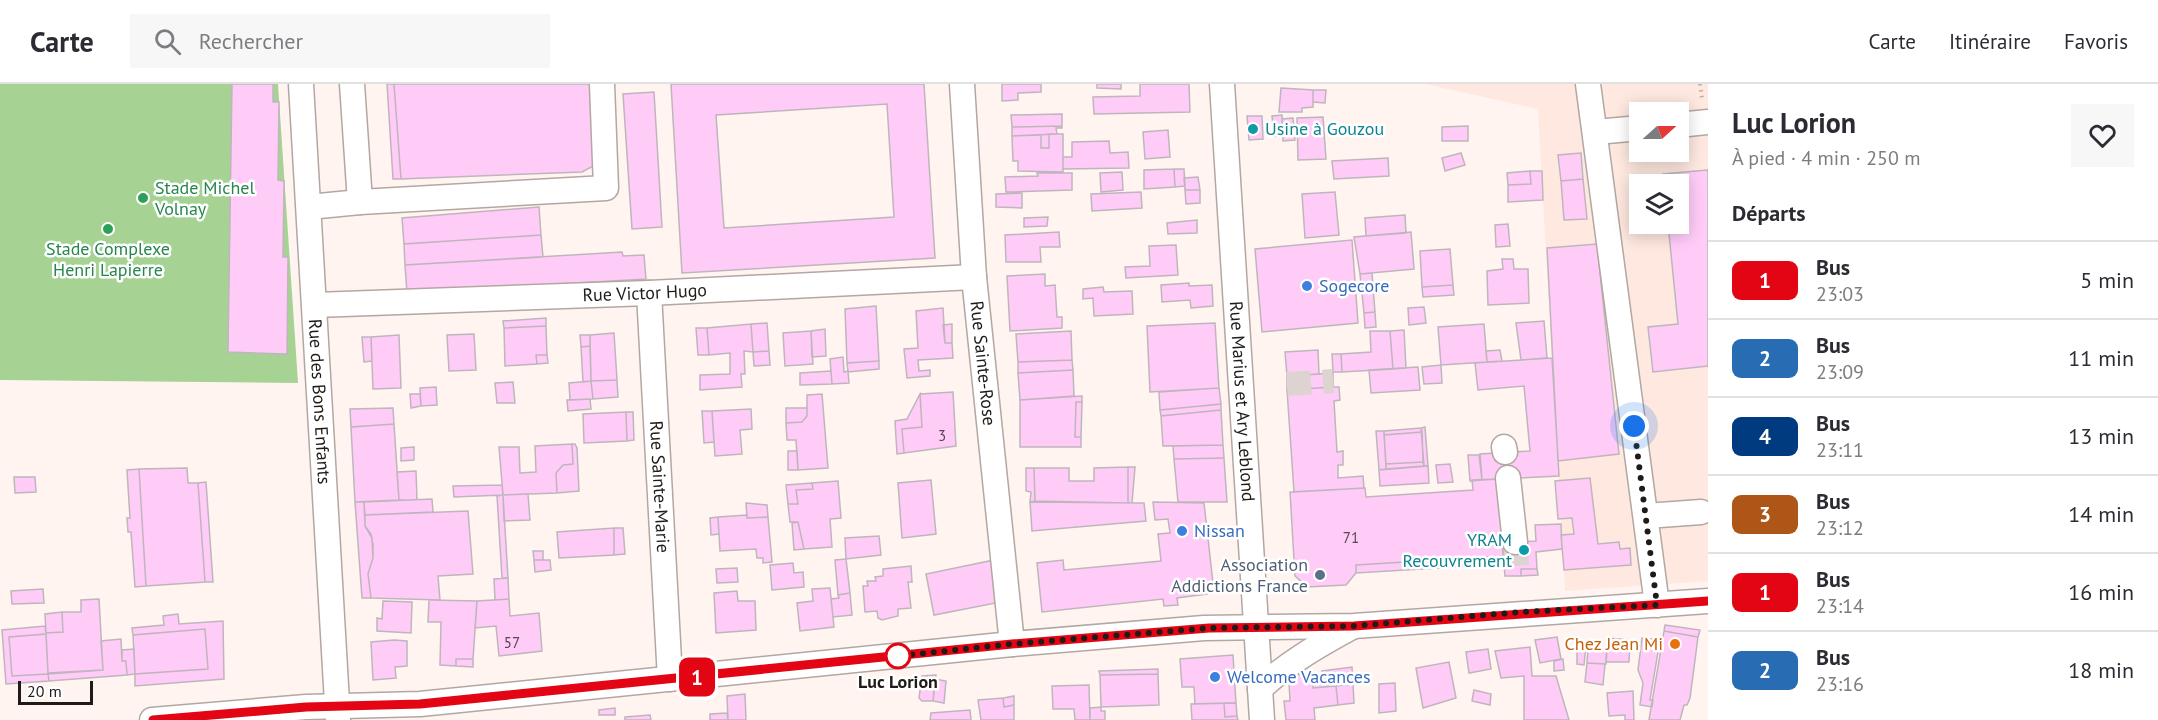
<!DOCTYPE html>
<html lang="fr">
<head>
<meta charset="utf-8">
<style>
  :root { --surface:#fff; --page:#f7f7f7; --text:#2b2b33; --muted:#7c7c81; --line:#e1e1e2 }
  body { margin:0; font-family:"PT Sans",sans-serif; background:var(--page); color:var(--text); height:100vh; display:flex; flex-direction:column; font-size:22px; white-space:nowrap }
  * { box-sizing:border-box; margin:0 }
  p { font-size:20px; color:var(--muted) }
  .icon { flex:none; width:33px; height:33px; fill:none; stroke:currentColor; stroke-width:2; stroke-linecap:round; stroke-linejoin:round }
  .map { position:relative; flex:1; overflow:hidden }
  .drawer { display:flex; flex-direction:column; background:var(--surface); width:450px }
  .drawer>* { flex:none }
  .badge { padding:0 12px; border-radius:9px; font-size:21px; line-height:39px }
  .needle { width:39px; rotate:69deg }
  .controls { position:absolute; left:1629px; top:18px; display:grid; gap:12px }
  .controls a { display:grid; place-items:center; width:60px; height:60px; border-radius:0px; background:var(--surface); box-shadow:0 3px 15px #0003; font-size:30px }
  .scale { position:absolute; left:18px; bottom:15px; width:75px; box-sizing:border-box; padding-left:6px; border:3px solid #1f1b19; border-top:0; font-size:16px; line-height:21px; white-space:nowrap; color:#1f1b19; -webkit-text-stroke:4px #fff; paint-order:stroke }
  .you { position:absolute; width:30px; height:30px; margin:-15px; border:4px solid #fff; border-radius:50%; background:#1a73e8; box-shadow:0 0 0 9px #1a73e833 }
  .map>.badge { position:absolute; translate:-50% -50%; box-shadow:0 0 0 3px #fff }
  h2 { padding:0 24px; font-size:22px; line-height:54px }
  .round { display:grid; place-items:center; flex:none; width:63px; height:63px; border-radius:0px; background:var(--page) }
  .overview { display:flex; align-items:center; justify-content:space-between; height:102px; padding:0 24px }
  h1 { font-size:28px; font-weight:600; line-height:45px }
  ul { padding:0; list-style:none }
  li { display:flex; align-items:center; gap:18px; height:78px; padding:0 24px; border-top:2px solid var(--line) }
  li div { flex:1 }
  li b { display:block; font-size:22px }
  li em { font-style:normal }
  li .badge { min-width:66px; font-weight:700; text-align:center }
  header { display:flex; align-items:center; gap:36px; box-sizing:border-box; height:84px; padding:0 30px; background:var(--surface); border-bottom:2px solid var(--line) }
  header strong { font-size:28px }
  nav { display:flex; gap:33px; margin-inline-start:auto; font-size:21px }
  .search { width:420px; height:54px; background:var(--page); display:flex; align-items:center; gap:15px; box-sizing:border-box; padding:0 21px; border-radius:0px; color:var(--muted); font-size:22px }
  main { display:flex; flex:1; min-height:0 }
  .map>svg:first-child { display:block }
</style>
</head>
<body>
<header>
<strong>Carte</strong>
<div class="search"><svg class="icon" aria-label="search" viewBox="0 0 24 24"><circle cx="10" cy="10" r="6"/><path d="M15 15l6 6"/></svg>Rechercher</div>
<nav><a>Carte</a><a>Itinéraire</a><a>Favoris</a></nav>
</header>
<main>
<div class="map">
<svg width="1708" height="636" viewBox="0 0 1708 636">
  <rect width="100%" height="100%" fill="#fff4f0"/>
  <path fill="#fee8e0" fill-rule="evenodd" d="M1425,0H1708V497L1565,507L1538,25ZM1640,28H1678V68H1640ZM1640,100H1678V140H1640Z"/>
  <path fill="#a6d293" d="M0,0H278L298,299L0,296Z"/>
  <path fill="#ffccf8" stroke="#bfb5bd" stroke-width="1.5" fill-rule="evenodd" d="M232,0H273V18H279L278,96L284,97L283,173H288L287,270L228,268Z
    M387,0H394L401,95H393Z
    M394,0H592L597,80L582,88L401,95Z
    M671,0H924L935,174L682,189ZM887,20L894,133L724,144L716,31Z
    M1002,0H1041V8L1018,9V16L1002,17Z
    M1097,0H1121V5L1097,4Z
    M1140,0H1189L1190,28L1094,30L1093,13L1140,12Z
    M1281,4L1313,6V23L1302,24V28H1279Z
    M1313,6H1326L1325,19L1313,18Z
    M654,8L662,143L632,145L623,10Z
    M1062,30V42L1012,43L1011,31Z
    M1282,31L1283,52H1274L1272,32Z
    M1247,32H1262L1263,55L1249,56Z
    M1323,33L1326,75L1298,76L1297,34Z
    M1293,34L1295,56L1283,57L1282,35Z
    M1062,42V44H1056L1057,50L1012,52V43Z
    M1468,42V57H1442V43Z
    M1168,46L1170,73L1145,75L1143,48Z
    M1049,50V64H1041V51Z
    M1049,50H1063V88L1018,87V77H1013L1012,52L1041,51V64H1049Z
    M1109,57L1110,69L1128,68L1129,84L1063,85V73H1072V58Z
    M1461,69L1465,81L1445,87L1442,74Z
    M1581,69L1583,95L1561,97L1558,71Z
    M1388,74L1389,92L1334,95L1332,77Z
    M1174,85H1184L1185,102L1175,103Z
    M1174,85L1175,103L1144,105V86Z
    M1708,86V282L1653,288L1648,243L1678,240L1668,140H1678V100H1664L1663,90Z
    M1530,87L1531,100L1508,101L1507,89Z
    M1530,87H1542L1543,116L1508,118V101L1531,100Z
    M1122,88L1123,106L1101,108L1100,89Z
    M1037,89H1072V106L1006,108L1005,93L1038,92Z
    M1198,93L1200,106H1185L1184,94Z
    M1583,95L1587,135L1564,136L1561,97Z
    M1185,106H1200V119L1186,120Z
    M1141,108L1142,124L1092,127L1091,110Z
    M1335,108L1339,151L1305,154L1302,110Z
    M1022,109V124L996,123V110Z
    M539,123L541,151L404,160L402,134Z
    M1405,131L1406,149L1366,152L1365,134Z
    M1048,133L1047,142L1024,143V134Z
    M1197,136V149L1168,150L1167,139Z
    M1508,140L1510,162L1496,163L1495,141Z
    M1059,148L1060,163H1040L1041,178H1006L1005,151Z
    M1411,148L1414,185L1360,190L1354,153Z
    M541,151L543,173L405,181L404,160Z
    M1352,156L1358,239L1262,248L1255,165Z
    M1597,160L1619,370L1558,377L1547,164Z
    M1176,161L1178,191L1126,194L1125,183L1150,182L1149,162Z
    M1450,165L1453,201L1422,203L1420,167Z
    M622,168L623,172L644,171L646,195L407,209L405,181Z
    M1502,175H1513L1514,185H1528L1529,219L1488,221L1487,187L1503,185Z
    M1372,189L1375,228L1364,229L1360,190Z
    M1045,190V202L1055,201L1057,233H1062V244L1010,247L1007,192Z
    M1189,199V202L1212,201L1213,222L1191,224L1190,216L1162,218L1161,201Z
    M1453,201L1454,211L1423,213L1422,203Z
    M1103,203L1104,208L1132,207L1133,230L1094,232L1093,214L1083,215V205Z
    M876,222L879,277L847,279L845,225Z
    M1424,223L1426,239L1409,241L1408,224Z
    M943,224L945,259H952L953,274L918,276L919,287L930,286V292L907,294L904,265L918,264L916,227Z
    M1375,228L1376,243L1365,244L1364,229Z
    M546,234V242L504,244L503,237Z
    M1544,237L1547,274L1521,276L1516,239Z
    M767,239L769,267L753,268L751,240Z
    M1215,239L1219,304L1150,308L1147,242Z
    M751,240L753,268L744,267L745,290H741L742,303L700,306V291L730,290V269L709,271L707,244Z
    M952,240V259H945L943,241Z
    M1484,240L1487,278L1441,281L1438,243Z
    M546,242L547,271H536L537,280L505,282L504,244Z
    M696,244H707L709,271H698Z
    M825,245L826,272L812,273L811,247Z
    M1404,246L1406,284L1393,285L1390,247Z
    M811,247L813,280L785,282L783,249Z
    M1071,247L1072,276L1018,278L1016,250Z
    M1370,247H1390L1393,285L1342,288L1341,270L1371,268Z
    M614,249L617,296L591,297L590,251Z
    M474,250L476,286L449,287L447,251Z
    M399,251L401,304L373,305L371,253Z
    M580,251H590V262L581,263Z
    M362,253H371L372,277L364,278Z
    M590,262L591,297L583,298L581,263Z
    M1318,266L1319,290L1287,292L1285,268Z
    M1500,266L1502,277L1487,278L1486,267Z
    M769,267L770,281L754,282L753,268Z
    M1332,270H1341L1342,288H1333Z
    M536,271H547L548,279L537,280Z
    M843,273L844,288L848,287L849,299L832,300L830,275Z
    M1552,274L1559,392L1482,396L1480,370L1530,367L1524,302L1478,306L1475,279Z
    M1072,276L1073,286L1018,289V278Z
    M879,277V285L848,288L847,279Z
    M1441,281L1442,299L1424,300L1422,283Z
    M1418,283L1420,306L1371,309L1369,286Z
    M1073,286L1074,312L1020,316L1018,289Z
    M831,287L832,300L800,301V289Z
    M1333,289V303L1287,306V292Z
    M617,296L618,313L593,315L591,297Z
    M591,297L593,315L570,316L569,299Z
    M513,298L515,319H497L495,299Z
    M436,303L437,321L421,322L420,304Z
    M1333,303H1339L1340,316L1334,317L1337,368L1343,367V381H1338V394L1363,392L1364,404L1294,408L1287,306Z
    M1219,304L1221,320L1160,326L1159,308Z
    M953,308L956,362L904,369L902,345L922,343L920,310Z
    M410,310H420L421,322L411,324Z
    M822,310L828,384L798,386L796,356H787L786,339L802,338L807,332V311Z
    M920,310L922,343L902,345L904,369L897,370L895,337L907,335Z
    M1082,312V318H1076L1075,353H1081V363H1020V316Z
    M590,315L591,325L568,327L567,316Z
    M1076,318H1082L1081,353H1075Z
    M1221,320V326L1161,332L1160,326Z
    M393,324L394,340L351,343L350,325Z
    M786,324H807V332L802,338L786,339Z
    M751,325L752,345L740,346L742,370L715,372L712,327Z
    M1221,326L1223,361L1163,362L1161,332Z
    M702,327H712L714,358L704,359Z
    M626,328H633L634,356L627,357Z
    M626,328L627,357L584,359L583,330Z
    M394,340L399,416L355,418L351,343Z
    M1425,343L1428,382H1424L1421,344Z
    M1421,344L1422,348L1384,351V347Z
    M1376,347H1384L1386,385L1379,386Z
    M1422,348L1423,378L1386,380L1384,351Z
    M572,360H575L577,364L579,407L557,409L556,389L563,381L573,380Z
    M572,360L573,380L563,381L556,389L557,409L503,411L499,363H519L520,389L536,388L535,362Z
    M1223,361L1224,374L1174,375L1173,362Z
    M414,363V376L401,377V364Z
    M788,367H797L798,386H788Z
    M1468,371H1479L1482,396L1470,397Z
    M1224,374L1227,418H1178L1174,375Z
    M1423,378L1424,382L1386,385V380Z
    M1450,380L1453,398L1438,399L1436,381Z
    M1428,382L1429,399L1380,402L1379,386Z
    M1128,383H1135L1132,419H1128Z
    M1128,383V419L1035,417L1034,384H1069V397H1094V384Z
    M187,384L188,399H198L205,498L146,502L139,385Z
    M1026,384H1034L1035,417L1030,418L1031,408L1026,407Z
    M139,385L146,502L135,503L131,448H128L127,434H130L127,386Z
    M416,387L417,416H399L397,388Z
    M14,393H35L36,408L15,409Z
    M1590,394L1598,460L1619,458L1620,465L1630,464L1631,481L1564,486L1561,451L1574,450L1572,434L1558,435L1555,397Z
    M1499,395L1504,472L1356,481V489L1346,501L1307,503L1295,492L1290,408L1365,404L1366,413L1473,406L1472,396Z
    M931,396L936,450L902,454L898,399Z
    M838,397L841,434L830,435L832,463L804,465L798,438H790L788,420H798L796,406L813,405L812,399Z
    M206,398L213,498H205L198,399Z
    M812,399L813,405L796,406L798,420H788L786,401Z
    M502,401L503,411L454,413L453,402Z
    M528,410L530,436L504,437L503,411Z
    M503,411L508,494H502L497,412Z
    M432,415L433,428L365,431L364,418Z
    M355,418H364L365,442L372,454L373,474L368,490L371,514H362Z
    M1030,418L1144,419L1146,437L1032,447Z
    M1153,418L1204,419L1213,499H1206L1207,510L1177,514L1178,521L1164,522L1163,515L1042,528L1037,479L1063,476L1064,486L1161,477L1158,450L1170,449L1168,435L1155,436Z
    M746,419L767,421L768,433L747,434Z
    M468,427L473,490L438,492L440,516L371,514L368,490L373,474V461L371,450L365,442V431Z
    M747,431V434L768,433L772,478L763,479V474H757L756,465L720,467L718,433Z
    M718,433L719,450L711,451L710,434Z
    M798,438L804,465L794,466L792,439Z
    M1561,440L1562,465L1536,468L1537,485H1521V492H1505L1502,459L1536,457L1535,441Z
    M614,444H623L625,470L614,471Z
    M614,444V471L559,474L557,448Z
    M879,452L881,471L846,475L845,454Z
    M533,467H543V476H534Z
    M1504,472V480L1356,489V481Z
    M846,475L850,509L838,511L835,476Z
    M534,476H550L551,486L535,488Z
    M994,476L1001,518L934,531L926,490Z
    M793,479L794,489L803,488L804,503L772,506L770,481Z
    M911,482L912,498H908L911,524L898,525V532L882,536L878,534L877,527L865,528L863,502H868L867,497H876L875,493L883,492V485Z
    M737,484L738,498L717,499L716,485Z
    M1521,485H1537L1538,491L1521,492Z
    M508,494L509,515L495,516L494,495Z
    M830,504L834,543L800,547L797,519L813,517L812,505Z
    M43,505L44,519L12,520L11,507Z
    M737,507L738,517H755L756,546L716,549L714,509Z
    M850,509L852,531L833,533L831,515L839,514L838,511Z
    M99,515L103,586L48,589L46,549L63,548L62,528H81V516Z
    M509,515L510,532L539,529L542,567L499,572L496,542L475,544L477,517Z
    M429,516L477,517L473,575H456V582L440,581L441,538H428Z
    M383,517L412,518L411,549L377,547V534L382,535Z
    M62,528L63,548L46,549L45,530Z
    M178,530L179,540L223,537L224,595L135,602V590L208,585L205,545L133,551L132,544L164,541L163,532Z
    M1665,541L1700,546L1698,553L1664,547Z
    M45,542L46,550L9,553L12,592L48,590L49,597L6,600L2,546Z
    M205,545L208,585L135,590L133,551Z
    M1664,547L1698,553L1690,614L1687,621H1684L1680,636H1649Z
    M46,550L48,590L12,592L9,553Z
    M1557,553L1561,575L1540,579L1535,556Z
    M1607,554L1630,556L1629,578H1606Z
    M1642,554L1660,556L1650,616H1653L1652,623L1640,621L1643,599L1638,586Z
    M121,555L122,577H126L127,591L49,597L48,590L103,586L101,557Z
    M394,556L407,557V582L395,583L396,594L373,596L371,558Z
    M1577,561H1586L1584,581L1577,580Z
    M1530,563L1532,592H1556L1569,636H1524V592L1501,594L1495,567Z
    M1588,564L1607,565L1606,580L1587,579Z
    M134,565L135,590L127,591L126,577H122V566Z
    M1488,565L1491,585L1469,589L1466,568Z
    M1233,571L1236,619L1195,620L1194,603H1182L1180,575Z
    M456,575H473V583L456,582Z
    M1563,575L1564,586L1554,587V577Z
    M1449,578L1456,614L1423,624L1416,584Z
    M1587,579L1605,580L1603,601L1585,598Z
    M1352,583L1353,600L1313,604L1312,592L1322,590V587Z
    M1158,585V590L1100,591L1099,587Z
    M1158,590L1159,621L1101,623L1100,591Z
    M936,591L933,617H922L919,614L922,592Z
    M1295,591H1312L1313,604L1336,602L1338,621L1314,624L1315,636H1286L1284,617H1290L1289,598Z
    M935,595L946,597L944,619L933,617Z
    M1395,599L1396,627L1379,629V600Z
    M1353,600L1354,619L1338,621L1336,602Z
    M1089,601L1090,636H1075L1074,625H1053L1052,602Z
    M1474,606L1491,610L1490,621L1472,617Z
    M1633,607L1634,636H1625V631L1609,632L1607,609Z
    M745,610L746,636H728L727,612Z
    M1014,612V621L1004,623L1003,614Z
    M1003,614L1004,623L1014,621V636H981L978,616Z
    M1224,619L1225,633L1237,632L1238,636H1192L1191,620Z
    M1224,619H1236L1237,632L1225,633Z
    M1101,623V627H1105V636H1090V624Z
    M615,624V631H599V626Z
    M970,626L971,636H930L931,629Z
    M727,629L728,636H710V630Z
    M650,631L651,636H625V633Z"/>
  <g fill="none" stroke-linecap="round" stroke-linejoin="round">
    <path stroke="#ddd3d0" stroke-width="24" stroke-dasharray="24 12" stroke-linecap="butt" d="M1287,300L1333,297
      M1515,458L1518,491"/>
    <defs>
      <g id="minor">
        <path id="s1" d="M301,0L338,636"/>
        <path d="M352,0L360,118L606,104L602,0"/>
        <path id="s2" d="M962,0L974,193L1012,560"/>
        <path id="s3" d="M1222,0L1262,636"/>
        <path d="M1588,0L1657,521"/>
        <path d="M1678,41L1708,38"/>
        <path d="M1596,48L1640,44"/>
        <path d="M309,123L360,118"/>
        <path id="s4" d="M649,209L670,595"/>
        <path id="s5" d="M315,221L649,209L974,193"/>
        <path d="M1504,363L1505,368"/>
        <path d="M1508,394L1515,458"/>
        <path d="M1646,432L1701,428"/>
        <path d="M1260,605C1287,579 1319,561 1352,543"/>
        <path d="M152,636L306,623L420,620L1012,560L1204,544L1354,542L1708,517"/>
      </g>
    </defs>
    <use href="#minor" stroke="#b3a7a2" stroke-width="27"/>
    <path stroke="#b9b0ac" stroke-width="4" stroke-dasharray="1.5 4.5" stroke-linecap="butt" d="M1700,0L1702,14"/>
    <use href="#minor" stroke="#fff" stroke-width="24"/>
  </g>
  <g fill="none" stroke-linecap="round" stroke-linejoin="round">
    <defs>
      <path id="line" d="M153,636L306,623L420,620L1012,560L1209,544L1354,542L1708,517"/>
    </defs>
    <use href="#line" stroke="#fff" stroke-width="14"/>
    <use href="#line" stroke="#e30513" stroke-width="9"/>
    <path stroke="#1f1b19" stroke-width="6" stroke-dasharray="0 10.8" d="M898,572L889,573L1012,560L1209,544L1354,542L1521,528L1657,521L1634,342"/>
  </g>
  <g fill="#0f9aa8" stroke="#fff" stroke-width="2">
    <circle cx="1253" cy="45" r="6"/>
    <circle cx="1524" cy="466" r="6"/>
  </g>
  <g fill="#2e9e5b" stroke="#fff" stroke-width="2">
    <circle cx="143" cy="114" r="6"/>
    <circle cx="108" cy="145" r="6"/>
  </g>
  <g fill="#3f7fe0" stroke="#fff" stroke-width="2">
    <circle cx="1307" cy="202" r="6"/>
    <circle cx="1182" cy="447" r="6"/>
    <circle cx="1215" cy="593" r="6"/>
  </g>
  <circle fill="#5c6f8a" stroke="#fff" stroke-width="2" cx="1320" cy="491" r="6"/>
  <circle fill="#e8710a" stroke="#fff" stroke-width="2" cx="1675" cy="560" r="6"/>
  <circle fill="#fff" stroke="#e30513" stroke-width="3" cx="898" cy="572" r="12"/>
  <g text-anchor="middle" stroke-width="5" stroke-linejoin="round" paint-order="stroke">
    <g font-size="15" fill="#574751">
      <text x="942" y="357">3</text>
      <text x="1351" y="459">71</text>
      <text x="512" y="564">57</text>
    </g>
    <g font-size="18" fill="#0d838f" stroke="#fff" text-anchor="start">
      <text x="1265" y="51">Usine à Gouzou</text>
      <text x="1512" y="462" text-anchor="end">YRAM<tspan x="1512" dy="21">Recouvrement</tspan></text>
    </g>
    <g font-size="18" fill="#27864d" stroke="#fff" text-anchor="start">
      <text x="155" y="110">Stade Michel<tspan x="155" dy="21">Volnay</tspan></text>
      <text x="108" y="171" text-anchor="middle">Stade Complexe<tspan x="108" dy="21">Henri Lapierre</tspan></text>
    </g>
    <g font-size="18" fill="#366cbe" stroke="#fff" text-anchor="start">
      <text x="1319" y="208">Sogecore</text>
      <text x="1194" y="453">Nissan</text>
      <text x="1227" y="599">Welcome Vacances</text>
    </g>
    <g font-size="18" fill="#1f1b19" stroke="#fff">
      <text dy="6" stroke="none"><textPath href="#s5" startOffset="330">Rue Victor Hugo</textPath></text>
      <text dy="6" stroke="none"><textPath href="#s2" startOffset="280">Rue Sainte-Rose</textPath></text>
      <text dy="6" stroke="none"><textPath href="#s1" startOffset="318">Rue des Bons Enfants</textPath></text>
      <text dy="6" stroke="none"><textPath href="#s3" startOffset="318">Rue Marius et Ary Leblond</textPath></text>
      <text dy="6" stroke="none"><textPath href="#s4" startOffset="194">Rue Sainte-Marie</textPath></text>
    </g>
    <g font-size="18" fill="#4e5e75" stroke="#fff" text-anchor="end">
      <text x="1308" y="487">Association<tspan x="1308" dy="21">Addictions France</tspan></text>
    </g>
    <g font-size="18" fill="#c56008" stroke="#fff" text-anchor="end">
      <text x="1663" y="566">Chez Jean Mi</text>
    </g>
    <g font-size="18" font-weight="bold" fill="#1f1b19" stroke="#fff">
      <text x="898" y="604">Luc Lorion</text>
    </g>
  </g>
</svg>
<div class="controls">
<a><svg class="needle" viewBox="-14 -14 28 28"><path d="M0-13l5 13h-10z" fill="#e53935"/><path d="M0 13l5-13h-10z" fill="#7c7c81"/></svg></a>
<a><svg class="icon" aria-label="layers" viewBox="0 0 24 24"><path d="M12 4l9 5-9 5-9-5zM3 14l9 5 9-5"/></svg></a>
</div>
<div class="scale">20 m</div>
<div class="you" style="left:1634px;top:342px"></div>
<b class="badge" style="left:697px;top:593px;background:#e30513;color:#fff">1</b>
</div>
<section class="drawer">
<div class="overview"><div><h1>Luc Lorion</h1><p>À pied · 4 min · 250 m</p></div><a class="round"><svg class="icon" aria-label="heart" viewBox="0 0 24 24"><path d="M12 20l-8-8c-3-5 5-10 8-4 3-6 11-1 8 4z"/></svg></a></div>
<h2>Départs</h2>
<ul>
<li><span class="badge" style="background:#e30513;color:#fff">1</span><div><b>Bus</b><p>23:03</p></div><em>5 min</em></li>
<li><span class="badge" style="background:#286db4;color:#fff">2</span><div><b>Bus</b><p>23:09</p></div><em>11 min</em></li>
<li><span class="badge" style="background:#003b80;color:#fff">4</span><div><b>Bus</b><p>23:11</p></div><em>13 min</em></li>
<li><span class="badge" style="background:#ad5618;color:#fff">3</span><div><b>Bus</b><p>23:12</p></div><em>14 min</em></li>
<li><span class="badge" style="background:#e30513;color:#fff">1</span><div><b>Bus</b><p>23:14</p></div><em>16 min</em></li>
<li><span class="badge" style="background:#286db4;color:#fff">2</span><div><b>Bus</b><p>23:16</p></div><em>18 min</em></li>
</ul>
</section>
</main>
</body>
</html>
